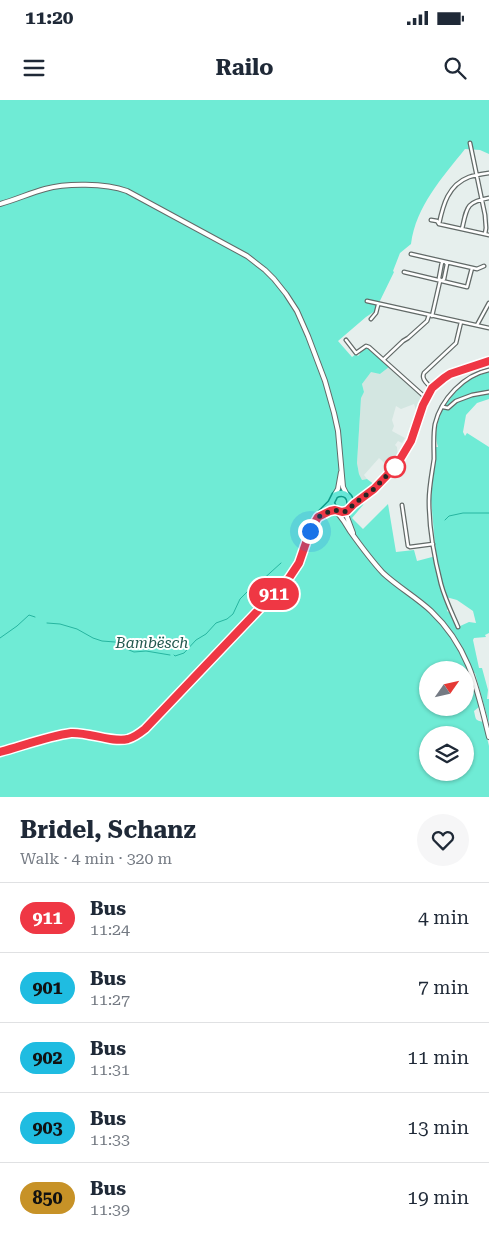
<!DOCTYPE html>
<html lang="en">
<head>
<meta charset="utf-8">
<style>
  :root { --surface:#fff; --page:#f6f6f7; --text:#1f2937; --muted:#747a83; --line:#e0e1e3 }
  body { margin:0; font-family:"Roboto Serif",serif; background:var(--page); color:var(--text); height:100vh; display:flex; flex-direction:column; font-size:19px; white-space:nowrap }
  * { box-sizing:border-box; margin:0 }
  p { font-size:16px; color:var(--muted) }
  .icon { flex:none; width:28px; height:28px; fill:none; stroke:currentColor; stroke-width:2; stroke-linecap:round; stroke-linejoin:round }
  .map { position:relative; height:697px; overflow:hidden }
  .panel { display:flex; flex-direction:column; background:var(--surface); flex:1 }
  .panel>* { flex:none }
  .badge { padding:0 10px; border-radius:16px; font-size:18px; line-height:32px }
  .needle { width:32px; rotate:56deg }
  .tools { position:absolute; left:419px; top:561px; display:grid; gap:10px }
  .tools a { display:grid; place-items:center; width:55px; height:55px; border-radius:50%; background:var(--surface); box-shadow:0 1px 4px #0004; font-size:25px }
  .you { position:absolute; width:25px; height:25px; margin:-12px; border:4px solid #fff; border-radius:50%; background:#1a73e8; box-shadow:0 0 0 8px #1a73e833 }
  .map>.badge { position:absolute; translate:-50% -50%; box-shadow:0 0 0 2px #fff }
  .round { display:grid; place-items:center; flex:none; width:52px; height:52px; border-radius:26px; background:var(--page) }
  .overview { display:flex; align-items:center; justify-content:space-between; height:85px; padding:0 20px }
  h1 { font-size:24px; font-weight:700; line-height:38px }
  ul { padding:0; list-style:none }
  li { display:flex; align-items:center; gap:15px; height:70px; padding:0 20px; border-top:1px solid var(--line) }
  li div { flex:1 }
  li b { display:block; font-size:19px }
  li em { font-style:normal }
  li .badge { min-width:55px; font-weight:700; text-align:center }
  .status { display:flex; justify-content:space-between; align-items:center; height:35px; padding:0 25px; background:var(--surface); direction:ltr }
  .status svg { height:14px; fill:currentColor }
  header { display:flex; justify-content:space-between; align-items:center; height:65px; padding:0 20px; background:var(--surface); font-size:22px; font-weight:700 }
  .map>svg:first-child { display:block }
</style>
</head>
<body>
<div class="status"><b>11:20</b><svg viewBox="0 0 49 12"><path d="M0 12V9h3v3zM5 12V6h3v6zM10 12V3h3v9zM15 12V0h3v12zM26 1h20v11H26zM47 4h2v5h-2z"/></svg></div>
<header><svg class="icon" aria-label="menu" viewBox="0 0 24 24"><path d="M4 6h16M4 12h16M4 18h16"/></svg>Railo<svg class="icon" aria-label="search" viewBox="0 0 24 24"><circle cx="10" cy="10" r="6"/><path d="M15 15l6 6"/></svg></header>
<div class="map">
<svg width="489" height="697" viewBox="0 0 489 697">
  <rect width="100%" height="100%" fill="#e6efed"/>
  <path fill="#d3e6e1" d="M389,267L422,297L417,313L414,304L401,309L396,306L392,320L394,326L392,331L405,338L402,343L398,341L395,345L397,347L398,357L395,362L392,363L389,367L379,358L364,375L367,379L362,380L359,374L357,363L361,297L364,292L362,284L371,271L380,274Z"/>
  <path fill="#6febd5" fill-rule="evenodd" d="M0,0H489V54L480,50L465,49C442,78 416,106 411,144L400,153L393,171L394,172L375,211L366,217L338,241L352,257L356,254L358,256L360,254L359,252L366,246L369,247L384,261V263H386L389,267L380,274L371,272L362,284L364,292L361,298L357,363L359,374L362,380L367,379L375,385L361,402H364L363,405L352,418L363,429L388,404L396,452L414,450L417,461L436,456L431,399L436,347H438C434,334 437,323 442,310L445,308V306C458,287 466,278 489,272V299L477,303L466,315L463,332L465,336L467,333L489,347V533L485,535L486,537L474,538L473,540L479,568H482L488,590L487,599H489V623L475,573L470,572L479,607L474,611C476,620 475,620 483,622L489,646V697H0ZM446,497L457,500L473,511L476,523L469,522L458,527L451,513L447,511L449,505ZM428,570H465V608H428ZM428,635H465V672H428Z"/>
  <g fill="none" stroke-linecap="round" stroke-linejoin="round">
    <path stroke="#27b5a0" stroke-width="1" d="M445,420L449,416L463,413H489
      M47,523L60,524L77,529L93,538L102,541L115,542L121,545L129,550L134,552L146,551L170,555
      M0,538L17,526L29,515L35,517
      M174,555L175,556L184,553L196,540L206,534L216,523L227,519L233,514L240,499L250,489L260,482L281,463"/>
    <defs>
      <path id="minor" d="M470,43L485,115L486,128L485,134
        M431,120L437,121L439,124L489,135
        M439,124C443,105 448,85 469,77C475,75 482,74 489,73
        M462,129C467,107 466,102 489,98
        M411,154L477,169L484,166
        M404,172L467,187L472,168
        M440,180L439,178L442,162H443
        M367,201L489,228
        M432,216L440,181L444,179L447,164L446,163
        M371,219L376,213L378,205
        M477,225L489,203
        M346,240L356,253L366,246L369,247L426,298
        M384,259L403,241L408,238L427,221L429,215
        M431,288C427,283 421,279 424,273L456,243L461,222
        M443,307L448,308L456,301L472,295L489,292
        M402,405L408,446L410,447L433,444
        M458,527C452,513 445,499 441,484C434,457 429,429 429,401C429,387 432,373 434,359C434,347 433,335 435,324C441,299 464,275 489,270"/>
      <path id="secondary" d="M0,104C15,100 30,93 45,89C66,83 105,83 127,91L247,156L265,170L274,179L286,194L297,211L308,236L325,281L334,313L338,331L343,387L347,395
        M335,394L338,389L341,372
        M347,411V417L353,433
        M337,412C342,418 346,424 350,431C360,445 371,460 383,473C398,487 416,497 431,511C469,547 477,588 489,637"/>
      <path id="primary" d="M331,403L335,410L340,412H345L374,389L396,366L411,341L423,305L432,288L444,278L450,274L489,261
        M0,652C23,646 48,636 71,633C89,632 112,643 128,639C135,637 140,633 145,629L289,478L299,463L305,442L313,424L322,412L331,403L335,395C345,390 353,397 349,408"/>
    </defs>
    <use href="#minor" stroke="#626a68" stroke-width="5"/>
    <use href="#secondary" stroke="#626a68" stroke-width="6"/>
    <use href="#primary" stroke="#0d9988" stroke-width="8"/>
    <use href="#minor" stroke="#fff" stroke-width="2.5"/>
    <use href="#secondary" stroke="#fff" stroke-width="4"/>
    <use href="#primary" stroke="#66e7d7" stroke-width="5"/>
  </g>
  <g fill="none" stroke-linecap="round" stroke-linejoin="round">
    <defs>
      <path id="line" d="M0,652C22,646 49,636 71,633C89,632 112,643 128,639C135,637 140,633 145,629L289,478L299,463L310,431L318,417L330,411L335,410L342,412L347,411L354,404L374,389L396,366L411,341L423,305L432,288L444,278L450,274L489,261"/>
    </defs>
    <use href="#line" stroke="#fff" stroke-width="11"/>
    <use href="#line" stroke="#ef3744" stroke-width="8"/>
    <path stroke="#242726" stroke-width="5" stroke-dasharray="0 9" d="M310,431L318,417L328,412L335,410L342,412L347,411L354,404L374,389L396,366L395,367"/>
  </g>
  <circle fill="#fff" stroke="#ef3744" stroke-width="2.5" cx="395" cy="367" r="10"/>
  <g text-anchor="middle" stroke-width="4" stroke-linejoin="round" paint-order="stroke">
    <g font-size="15" font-style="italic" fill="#22584f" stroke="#fff">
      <text x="152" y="548">Bambësch</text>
    </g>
  </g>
</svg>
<div class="tools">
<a><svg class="needle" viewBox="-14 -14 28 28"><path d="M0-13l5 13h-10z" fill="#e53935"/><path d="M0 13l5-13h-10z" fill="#747a83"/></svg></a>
<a><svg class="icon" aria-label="layers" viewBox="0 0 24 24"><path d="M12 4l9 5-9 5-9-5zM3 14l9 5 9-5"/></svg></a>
</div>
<div class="you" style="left:310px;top:431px"></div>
<b class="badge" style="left:274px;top:494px;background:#ef3744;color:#fff">911</b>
</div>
<section class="panel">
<div class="overview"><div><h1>Bridel, Schanz</h1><p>Walk · 4 min · 320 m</p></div><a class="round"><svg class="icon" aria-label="heart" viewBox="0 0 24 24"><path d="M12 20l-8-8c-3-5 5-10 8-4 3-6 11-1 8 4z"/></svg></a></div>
<ul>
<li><span class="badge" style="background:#ef3744;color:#fff">911</span><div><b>Bus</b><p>11:24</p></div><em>4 min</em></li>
<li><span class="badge" style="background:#1fbce1;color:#111">901</span><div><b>Bus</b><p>11:27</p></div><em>7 min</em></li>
<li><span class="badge" style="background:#1fbce1;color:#111">902</span><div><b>Bus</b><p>11:31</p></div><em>11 min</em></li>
<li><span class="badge" style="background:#1fbce1;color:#111">903</span><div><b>Bus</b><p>11:33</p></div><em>13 min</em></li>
<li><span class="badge" style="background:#c79227;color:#111">850</span><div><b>Bus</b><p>11:39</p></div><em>19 min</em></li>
</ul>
</section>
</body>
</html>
